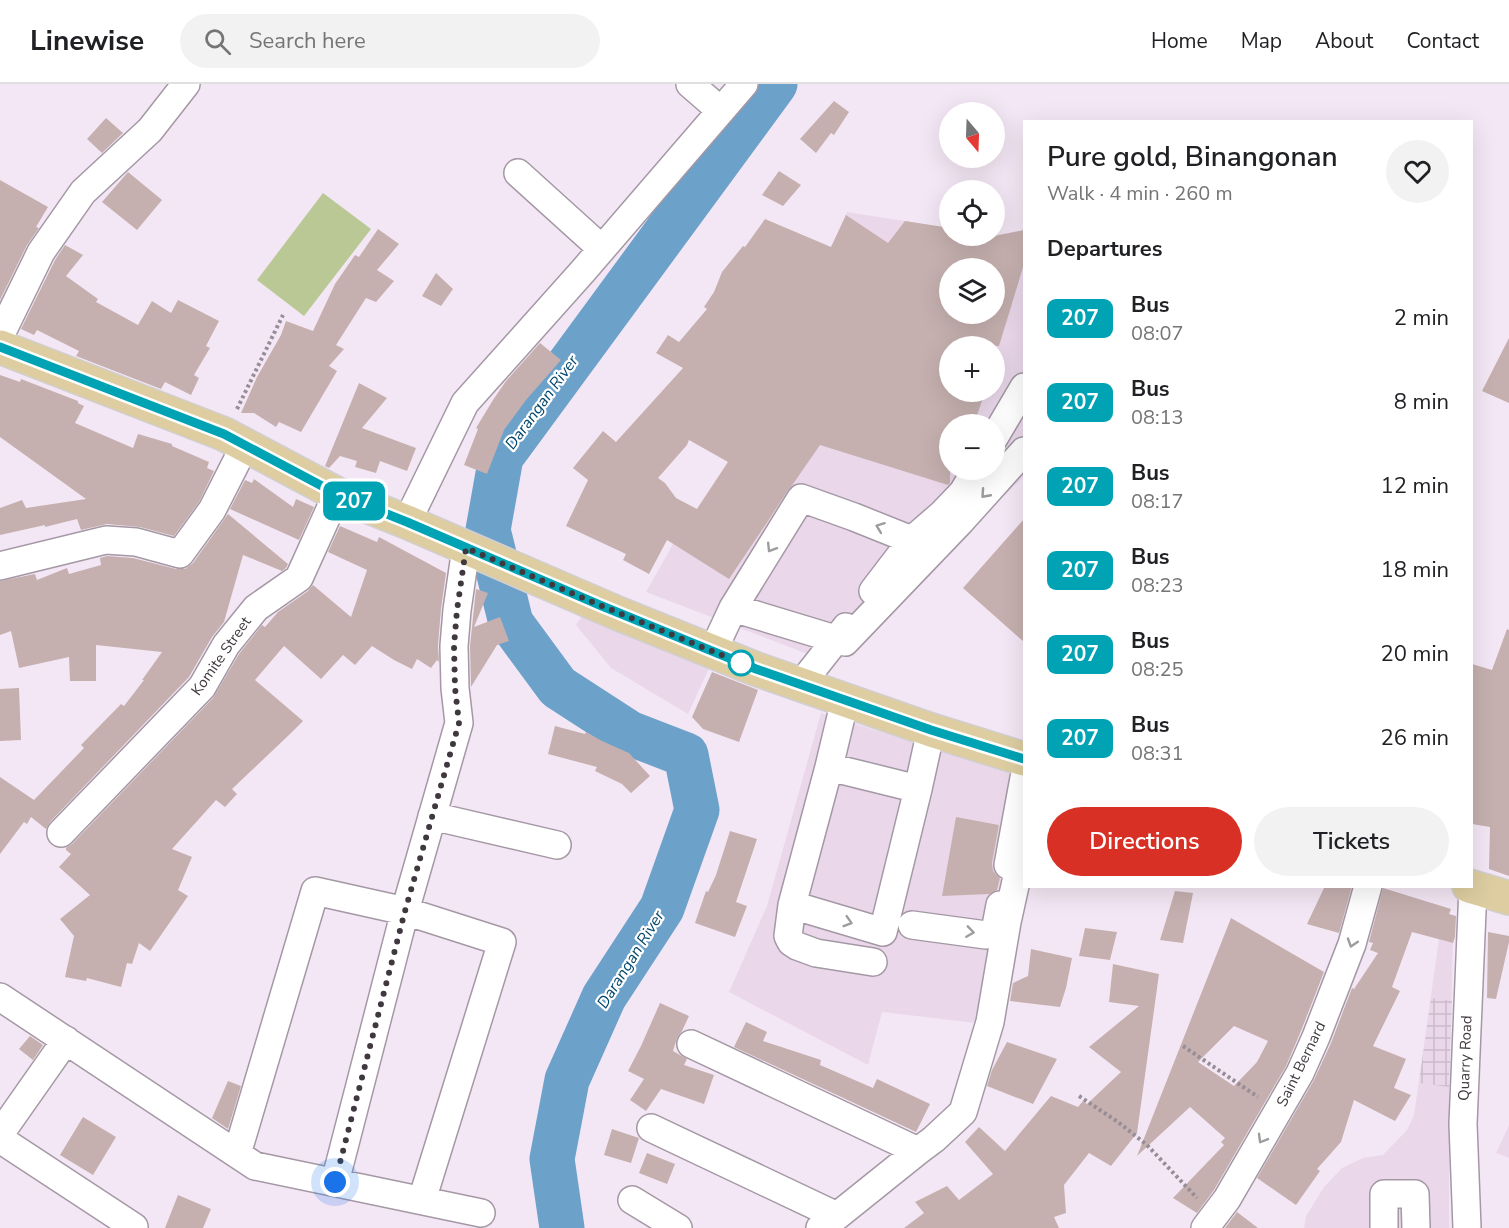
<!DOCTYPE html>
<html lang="en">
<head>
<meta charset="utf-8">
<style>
  :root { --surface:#fff; --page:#f2f2f2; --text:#202124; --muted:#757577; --line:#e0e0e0; --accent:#d93025 }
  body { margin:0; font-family:"Nunito Sans",sans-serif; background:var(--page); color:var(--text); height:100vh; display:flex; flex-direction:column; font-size:22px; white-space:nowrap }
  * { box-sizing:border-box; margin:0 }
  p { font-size:20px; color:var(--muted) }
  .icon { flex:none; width:33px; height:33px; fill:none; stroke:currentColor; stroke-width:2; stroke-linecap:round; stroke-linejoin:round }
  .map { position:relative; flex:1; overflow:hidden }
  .panel { position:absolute; left:1023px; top:36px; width:450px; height:768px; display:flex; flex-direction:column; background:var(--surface); border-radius:0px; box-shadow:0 6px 24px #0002 }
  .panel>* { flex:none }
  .badge { padding:0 12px; border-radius:9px; font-size:21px; line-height:39px }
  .needle { width:39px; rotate:161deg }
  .buttons { position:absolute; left:939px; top:18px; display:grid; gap:12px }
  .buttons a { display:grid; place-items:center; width:66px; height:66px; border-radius:50%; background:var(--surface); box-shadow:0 6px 24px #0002; font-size:30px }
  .you { position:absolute; width:30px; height:30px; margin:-15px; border:4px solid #fff; border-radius:50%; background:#1a73e8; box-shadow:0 0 0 9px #1a73e833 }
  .map>.badge { position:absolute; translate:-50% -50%; box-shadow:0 0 0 3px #fff }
  h2 { padding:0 24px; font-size:22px; line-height:54px }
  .round { display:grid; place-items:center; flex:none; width:63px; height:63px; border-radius:32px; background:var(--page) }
  .summary { display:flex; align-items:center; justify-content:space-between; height:102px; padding:0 24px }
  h1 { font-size:28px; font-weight:600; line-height:45px }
  .action { display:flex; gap:12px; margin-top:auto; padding:12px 24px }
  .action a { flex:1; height:69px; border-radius:36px; background:var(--accent); color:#fff; font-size:24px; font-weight:600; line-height:69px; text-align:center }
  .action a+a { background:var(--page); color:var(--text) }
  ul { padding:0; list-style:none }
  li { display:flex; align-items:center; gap:18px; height:84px; padding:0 24px }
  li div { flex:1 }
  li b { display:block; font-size:22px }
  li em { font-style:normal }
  li .badge { min-width:66px; font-weight:700; text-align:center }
  header { display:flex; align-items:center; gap:36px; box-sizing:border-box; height:84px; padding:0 30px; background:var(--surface); border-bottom:2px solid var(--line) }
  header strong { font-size:28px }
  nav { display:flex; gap:33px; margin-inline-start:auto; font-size:21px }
  .search { width:420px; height:54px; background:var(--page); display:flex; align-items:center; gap:15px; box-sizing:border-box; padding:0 21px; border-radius:33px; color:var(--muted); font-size:22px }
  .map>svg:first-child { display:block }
</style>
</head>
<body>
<header>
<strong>Linewise</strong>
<div class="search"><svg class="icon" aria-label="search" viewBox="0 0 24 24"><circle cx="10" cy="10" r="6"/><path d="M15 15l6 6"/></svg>Search here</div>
<nav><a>Home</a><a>Map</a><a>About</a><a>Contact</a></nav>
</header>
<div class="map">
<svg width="1509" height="1144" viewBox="0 0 1509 1144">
  <defs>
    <pattern id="industrial-grid" width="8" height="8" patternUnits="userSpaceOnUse" patternTransform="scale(1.5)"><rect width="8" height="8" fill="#ead8ea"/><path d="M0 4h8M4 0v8" fill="none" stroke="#cabaca"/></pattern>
  </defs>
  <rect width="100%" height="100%" fill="#f4e7f5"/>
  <path fill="#ead8ea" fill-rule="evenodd" d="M847,128L949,144L950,152L996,151L1024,146V392L834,580L646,508L673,460L756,336ZM950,184H994V230H950ZM950,262H994V308H950ZM950,340H994V386H950Z
    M586,526L711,580L688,630L611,584L576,541Z
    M821,629L1024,693L984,940L882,928L868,981L729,908L767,822Z
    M1439,855L1453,859L1449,1003V1144H1304L1306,1132L1324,1103L1342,1084L1363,1074L1383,1071L1407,1046L1414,1031Z
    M1509,1041V1074L1496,1069Z"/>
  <path fill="url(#industrial-grid)" d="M1431,914L1452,917L1449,1003L1419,999Z"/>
  <path fill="#bac895" d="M323,109L371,145L304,232L257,196Z"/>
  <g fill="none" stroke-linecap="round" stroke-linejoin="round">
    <path stroke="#6ca1ca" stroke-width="45" d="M562,1144L552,1075L567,996L604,913L662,824L697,726L686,671L629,649L558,603L511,539L488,446L501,373L775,0"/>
  </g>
  <path fill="#c5b0af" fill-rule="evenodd" d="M834,17L849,28L834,51L831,49L816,69L800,55Z
    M106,34L123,49L102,69L87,55Z
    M779,87L801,101L783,122L762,111Z
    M128,88L162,116L137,146L102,118Z
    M0,96L48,123L36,143L39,144L27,161L0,216Z
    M846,131L888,159L905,137L950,144V152H995L1024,146V180L999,262H950V308H985L974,340H950V399L948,401L820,361L793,400L788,406L768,437L729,495L667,456L649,490L623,476L626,470L566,442L588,396L573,384L603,347L616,358L683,284L656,269L668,251L679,258L707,225L704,223L714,208L722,188L743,162L745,163L765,135L831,163ZM950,184H994V230H950ZM689,356L728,378L697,425L676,414L665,399L658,394L687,361Z
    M378,145L399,160L377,186L394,197L376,218L366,214L336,261L344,265L329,282L337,287L301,348L279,338L276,343L254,329H241L257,293L281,251L286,237L313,247L335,200L355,171L359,173Z
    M65,161L83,171L66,192L98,215L96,218L138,241L152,217L171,229L178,216L219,237L206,262L210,264L194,291L199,294L191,311L165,298L161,305L76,272L79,267L37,246L34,251L21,245L55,176Z
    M436,189L453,205L441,222L422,212Z
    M1509,254V319L1482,307Z
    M540,259L561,276L526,316L504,346L487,390L464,381L478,345L476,344L493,316L506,297Z
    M0,291L20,298L21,295L78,317V319L84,322L75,339L133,364L138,350L172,360V362L209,378L207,384L214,387L199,418L174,452L140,443L107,440L81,446L77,435L45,443V441L0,451V424L22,416L26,424L86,415L0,353Z
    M359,299L387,314L362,344L416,364L407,387L380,377L376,389L355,383L357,377L340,372L329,384L325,382Z
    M254,395L293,423L296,415L314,423L299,456L230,425L245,396L252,399Z
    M228,430L288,480L286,484L282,487L243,471L224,538L212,553L189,593L50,738L46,745L31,733L27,740L24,738L0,770V693L34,716L84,664L81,661L121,620L124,622L144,596H142L162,568L96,561V597H70L69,573L19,584L11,547L0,551V497L35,490L37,496L67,484L69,490L101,481L100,474L107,472L133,474L176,485H185L193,479Z
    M1024,435V558L963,504Z
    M340,442L377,458L379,453L446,489L441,525L438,561L439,578L437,576L431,584L417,575L412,585L394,576L372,562L355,581L343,571L321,595L284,562L255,596L303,637L290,650L232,705L237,710L225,723L216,716L172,765L192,773L178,806L188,812L150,867L139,859L132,880L127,879L121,903L87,894L86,897L65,893L74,852L60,835L90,811L59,783L71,770L66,766V764L72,760L213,614L239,570L262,541L265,543L278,528L308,507L313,501L351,533L367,486L328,468Z
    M476,505L488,509L474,543L500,533L509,557L497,561L471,603L470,562Z
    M1507,545L1509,546V792L1489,785L1490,743L1472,740V580L1492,586Z
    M712,588L758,606L739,658L703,645L692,633Z
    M19,604L21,656L0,657V605Z
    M555,642L585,650L586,648L602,657L629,669L650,692L631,709L622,700L595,687L597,683L548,670Z
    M956,733L999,741L992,779L993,787L1000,794L997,806L989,810L942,812Z
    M730,747L757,755L736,818L747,822L735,853L695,839L706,807L708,808L716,791Z
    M1325,802H1352L1339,849L1307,840Z
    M1383,804L1451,825L1449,830L1456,832L1455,853L1453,859L1412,848L1392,903L1400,907L1373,962L1406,975L1394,1004L1411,1011L1395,1037L1354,1016L1341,1058L1317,1085L1320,1087L1296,1121L1257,1094L1314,996L1331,959L1352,904L1354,905L1378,869L1370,866L1373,859L1369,858Z
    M1175,807L1193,809L1183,859L1160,856Z
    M1231,834L1324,888L1301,947L1286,982L1214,1106L1197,1129L1173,1114L1224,1061L1221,1058L1225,1054L1190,1023L1137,1072ZM1234,942L1268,957L1257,978L1234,1002L1198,978Z
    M1085,844L1117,848L1110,876L1079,872Z
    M1488,848L1509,852V858L1496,915L1487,914Z
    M1031,865L1072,874L1066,904L1060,923L1010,917L1013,899L1028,892Z
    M1113,880L1159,890L1137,1049L1111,1082L1089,1069L1064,1101L1066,1129L1054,1133L1059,1144H904L924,1129L915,1118L947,1102L959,1116L993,1090L965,1058L979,1043L1005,1067L1051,1012L1078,1023L1083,1017L1087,1020L1121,988L1089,963L1139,922L1109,918Z
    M660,919L689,932L682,947L677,954L673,967L687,975L684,981L714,991L704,1020L661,1005L646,1027L630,1016L644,995L628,987L641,962Z
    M746,938L767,948L763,957L821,976L820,981L873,1004L877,995L930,1020L916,1048L734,963Z
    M30,952L43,961L33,976L19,965Z
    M1007,958L1057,975L1033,1020L987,1002L992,986Z
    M228,997L241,1002L228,1045L212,1034Z
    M83,1033L116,1053L93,1091L60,1071Z
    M612,1045L639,1054L631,1079L604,1071Z
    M647,1069L675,1080L667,1100L639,1089Z
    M178,1111L211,1125L203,1144H165Z
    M1237,1128L1258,1144H1225Z"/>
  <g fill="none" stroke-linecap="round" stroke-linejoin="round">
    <defs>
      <path id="minor" d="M690,0L721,27
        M518,89L602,165
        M0,252L41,168L83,108L150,46L186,0
        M994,354L1024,303
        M407,438L465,319L583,187L744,0
        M0,482L106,456L136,458L180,470L212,426L245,361
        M873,507L912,456L942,430L963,408L976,386
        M733,524L845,558L961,437L1024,367
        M713,567L733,524L801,414L854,433L934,465
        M801,600L846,543
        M845,616L829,683L918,705L931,646
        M829,683L792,821L788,852L791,858L797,862L816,869L873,878
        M432,732L557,761
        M61,749L202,603L226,561L256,524L299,494L337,410
        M1008,781L1024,694
        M792,821L883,848L918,705
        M912,841L986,851L993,848L996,842L1000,821
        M0,913L255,1082L481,1129
        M691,960L918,1067
        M651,1044L837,1132
        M0,1050L66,956
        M0,1055L134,1143
        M237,1070L315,807L405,827L502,858L422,1116
        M335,1098L405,827L459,639L455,604L454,562L457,526L466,464
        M632,1116L678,1144
        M820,1144L837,1132L918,1067L934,1055L963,1028L990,938L1007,838L1024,761
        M1205,1144L1227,1115L1300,989L1316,953L1352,860L1368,802
        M1384,1144V1110H1415L1416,1144
        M1467,1144L1463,1040L1473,803"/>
      <path id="major" d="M0,263L224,350L337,410L407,438L617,529L756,585L931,646L1024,675
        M1469,802L1509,814"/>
    </defs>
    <use href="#minor" stroke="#a498a5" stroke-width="30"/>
    <use href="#major" stroke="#d1cfd1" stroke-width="36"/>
    <path stroke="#968d97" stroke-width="4" stroke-dasharray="3 3" stroke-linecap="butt" d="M237,325L283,231
      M1183,962L1258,1013
      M1079,1012L1118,1038L1147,1061L1197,1114"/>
    <use href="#minor" stroke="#fff" stroke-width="27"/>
    <use href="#major" stroke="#ddcda1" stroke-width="33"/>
  </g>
  <defs><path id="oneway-chevron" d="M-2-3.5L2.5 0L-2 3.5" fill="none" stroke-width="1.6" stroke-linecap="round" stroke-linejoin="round" transform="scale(1.5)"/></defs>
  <g stroke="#9f9c9f">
    <use href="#oneway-chevron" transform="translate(985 410) rotate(132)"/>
    <use href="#oneway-chevron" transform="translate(880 443) rotate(-159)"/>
    <use href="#oneway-chevron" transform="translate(771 464) rotate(122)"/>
    <use href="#oneway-chevron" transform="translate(848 838) rotate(17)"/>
    <use href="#oneway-chevron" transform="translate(970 848) rotate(8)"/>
    <use href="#oneway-chevron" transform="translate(1352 859) rotate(108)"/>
    <use href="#oneway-chevron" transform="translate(1262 1055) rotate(120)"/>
  </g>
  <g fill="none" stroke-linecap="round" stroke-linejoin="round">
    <defs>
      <path id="line" d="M0,263L224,350L337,410L407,438L602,522L756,585L931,646L1024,675"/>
    </defs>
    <use href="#line" stroke="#fff" stroke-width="14"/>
    <use href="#line" stroke="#00a3b4" stroke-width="9"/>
    <path stroke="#3f393f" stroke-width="6" stroke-dasharray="0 10.8" d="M335,1098L405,827L459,639L455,604L454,562L457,526L466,464L602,522L741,579"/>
  </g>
  <circle fill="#fff" stroke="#00a3b4" stroke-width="3" cx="741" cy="579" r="12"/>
  <g text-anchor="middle" stroke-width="4.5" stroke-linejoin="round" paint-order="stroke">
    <g font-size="15" fill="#3f393f" stroke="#fff">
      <text transform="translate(221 572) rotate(-55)" y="5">Komite Street</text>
      <text transform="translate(1465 974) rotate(-88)" y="5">Quarry Road</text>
      <text transform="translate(1301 980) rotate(-64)" y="5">Saint Bernard</text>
    </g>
    <g font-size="16" font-style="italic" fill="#00466d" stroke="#fff">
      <text transform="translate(541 318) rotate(-54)" y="6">Darangan River</text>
      <text transform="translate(630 875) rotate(-58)" y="6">Darangan River</text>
    </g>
  </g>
</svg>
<div class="buttons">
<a><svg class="needle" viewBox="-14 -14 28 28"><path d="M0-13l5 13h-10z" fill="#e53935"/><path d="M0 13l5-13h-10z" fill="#757577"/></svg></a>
<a><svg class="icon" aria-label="locate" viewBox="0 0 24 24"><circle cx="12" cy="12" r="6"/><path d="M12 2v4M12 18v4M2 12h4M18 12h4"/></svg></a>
<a><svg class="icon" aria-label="layers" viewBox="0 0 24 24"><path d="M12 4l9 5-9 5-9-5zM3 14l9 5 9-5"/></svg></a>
<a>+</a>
<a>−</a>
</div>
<div class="you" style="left:335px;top:1098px"></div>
<b class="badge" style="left:354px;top:417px;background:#00a3b4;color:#fff">207</b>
<section class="panel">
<div class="summary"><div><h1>Pure gold, Binangonan</h1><p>Walk · 4 min · 260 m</p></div><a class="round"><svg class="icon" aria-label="heart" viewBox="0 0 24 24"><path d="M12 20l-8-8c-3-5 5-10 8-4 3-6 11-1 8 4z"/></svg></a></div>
<h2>Departures</h2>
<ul>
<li><span class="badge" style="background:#00a3b4;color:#fff">207</span><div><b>Bus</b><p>08:07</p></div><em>2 min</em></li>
<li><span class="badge" style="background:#00a3b4;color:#fff">207</span><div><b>Bus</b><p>08:13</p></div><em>8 min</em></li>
<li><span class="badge" style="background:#00a3b4;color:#fff">207</span><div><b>Bus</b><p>08:17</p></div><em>12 min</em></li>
<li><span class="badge" style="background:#00a3b4;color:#fff">207</span><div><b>Bus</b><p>08:23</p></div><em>18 min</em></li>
<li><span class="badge" style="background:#00a3b4;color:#fff">207</span><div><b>Bus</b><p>08:25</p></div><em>20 min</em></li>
<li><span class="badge" style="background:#00a3b4;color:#fff">207</span><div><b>Bus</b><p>08:31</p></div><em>26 min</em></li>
</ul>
<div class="action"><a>Directions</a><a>Tickets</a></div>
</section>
</div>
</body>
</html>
